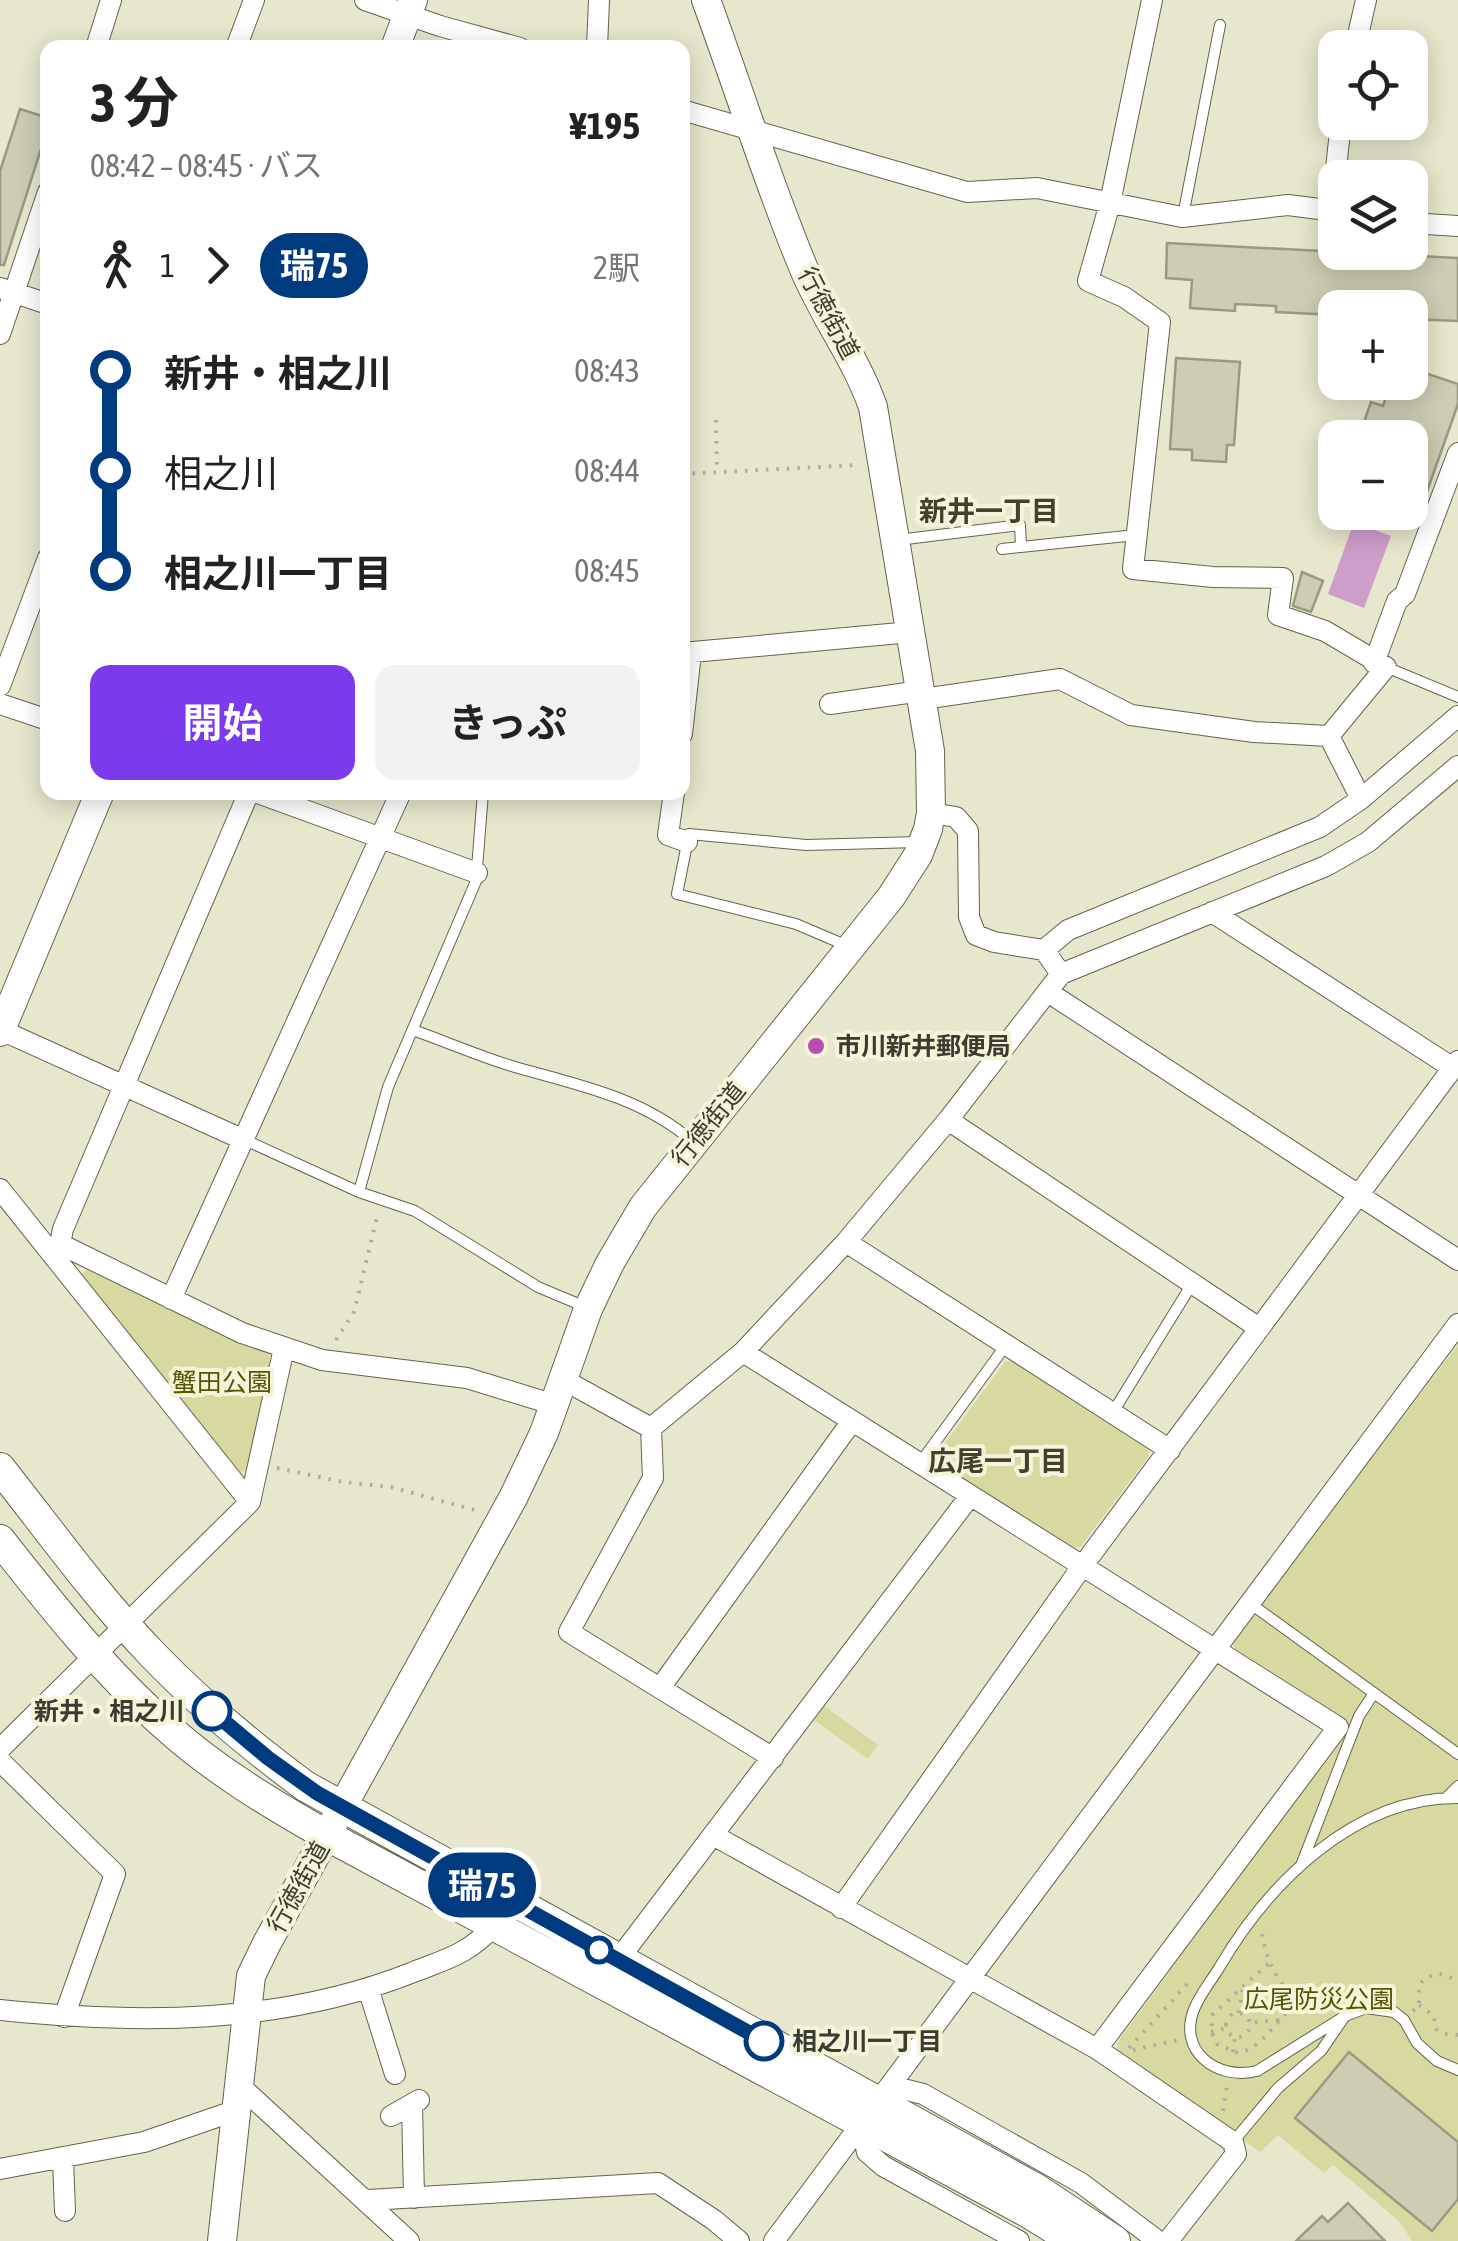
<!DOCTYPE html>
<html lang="ja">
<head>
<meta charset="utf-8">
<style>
  :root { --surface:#fff; --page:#f2f2f2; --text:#222; --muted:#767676; --accent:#7c3aed }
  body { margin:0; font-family:"Asap Condensed","Noto Sans JP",sans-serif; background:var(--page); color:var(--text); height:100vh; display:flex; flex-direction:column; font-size:38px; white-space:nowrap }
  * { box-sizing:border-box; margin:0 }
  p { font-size:32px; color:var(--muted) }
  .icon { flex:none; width:55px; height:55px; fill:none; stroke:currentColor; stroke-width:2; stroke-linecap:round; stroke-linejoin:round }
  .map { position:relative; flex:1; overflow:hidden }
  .details { position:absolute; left:40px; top:40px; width:650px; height:760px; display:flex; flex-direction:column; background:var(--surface); border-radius:20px; box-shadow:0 5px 25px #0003 }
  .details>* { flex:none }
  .badge { padding:0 20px; border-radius:32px; font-size:35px; line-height:65px }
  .buttons { position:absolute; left:1318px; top:30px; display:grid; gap:20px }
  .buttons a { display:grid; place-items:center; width:110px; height:110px; border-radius:20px; background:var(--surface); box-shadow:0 5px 25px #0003; font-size:50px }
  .map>.badge { position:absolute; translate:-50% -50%; box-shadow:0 0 0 5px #fff }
  .legs { display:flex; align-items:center; gap:15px; height:110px; padding:0 50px; font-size:32px }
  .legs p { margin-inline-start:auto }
  .overview { display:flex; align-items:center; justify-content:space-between; height:170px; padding:0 50px }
  h1 { font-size:55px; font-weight:700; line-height:75px }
  .button { display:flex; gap:20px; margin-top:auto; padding:20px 50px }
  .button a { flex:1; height:115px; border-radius:20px; background:var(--accent); color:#fff; font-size:40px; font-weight:700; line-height:115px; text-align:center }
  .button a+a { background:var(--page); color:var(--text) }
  ul { padding:0 50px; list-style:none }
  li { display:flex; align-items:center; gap:35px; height:100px; font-size:38px }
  li i { display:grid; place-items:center; width:15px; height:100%; margin:0 12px; background:currentColor }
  li i::after { content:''; width:25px; height:25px; margin:-12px; border:8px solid; border-radius:50%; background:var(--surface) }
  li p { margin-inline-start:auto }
  li:first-child i { background:linear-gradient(#0000 50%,currentColor 0) }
  li:last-child i { background:linear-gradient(currentColor 50%,#0000 0) }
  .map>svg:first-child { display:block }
</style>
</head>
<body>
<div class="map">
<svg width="1458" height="2241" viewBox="0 0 1458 2241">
  <rect width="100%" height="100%" fill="#e6e7cc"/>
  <path fill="#d8d8a1" d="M87,1269L239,1343L267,1352L271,1362L248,1471L238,1472L80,1276Z
    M1458,1345V2241H1412L1400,2222L1333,2165L1324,2173L1278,2135L1260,2152L1117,2051V2043L1350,1724L1235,1652L1233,1640Z
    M1015,1361L1149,1448V1456L1080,1547L1072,1548L938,1463V1453L1005,1362Z
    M824,1706L878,1745L868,1759L814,1720Z"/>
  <path fill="#cf9dca" d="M1354,522L1391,536L1364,608L1328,594Z"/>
  <path fill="#cdcdb4" stroke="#999a81" stroke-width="2.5" d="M20,109L48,118V127L4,265H0V171Z
    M1167,243L1458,258V321L1410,319V308H1335V315L1276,312V306L1235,304V311L1190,308L1192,280L1166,278Z
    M1176,358L1240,362L1234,445H1227L1226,462L1192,460V450L1170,449Z
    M1410,368L1458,384V404L1425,497L1410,491V438H1368L1373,425L1364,422L1371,402L1383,406L1391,382H1410Z
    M1302,572L1323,581L1311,612L1293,606Z
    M1349,2052L1458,2142V2199L1432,2231L1295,2118Z
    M1348,2203L1385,2241H1296L1322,2216L1328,2222Z"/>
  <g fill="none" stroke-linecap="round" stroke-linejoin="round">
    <defs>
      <path id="lane" d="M1183,216L1220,25
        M898,540L1020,525L1021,547
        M1002,549L1136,535
        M1386,667L1458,697
        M850,947L796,924L677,894L689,834L806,845L918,842
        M413,1030C447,1042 481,1057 515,1067C578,1085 641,1097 692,1141
        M245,1140L359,1192L415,1211L538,1287L588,1308
        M359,1192L388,1087L476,881L483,792
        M1113,1412L1192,1284
        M920,1463L1006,1345
        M1251,1604L1458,1754
        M1446,1798L1458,1786
        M1302,1863L1359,1716L1374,1693
        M1345,2016L1257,2071C1216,2081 1176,2050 1195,2007C1201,1993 1211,1981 1219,1968C1268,1884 1354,1797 1458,1798
        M1233,2142L1278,2088L1321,2051L1345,2016L1366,2008L1394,2012L1404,2020L1417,2043L1437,2061L1458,2070"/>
      <path id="street" d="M365,0L440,26L520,48
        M1152,0L1110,203L1088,281L1124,297L1160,322L1133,569L1213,577L1283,578L1278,615L1325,631L1386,667L1329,736
        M96,48L111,0
        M236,48L254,0
        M597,48L599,0
        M1355,48L1366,0
        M682,110L967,192L1037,188L1182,217L1288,205L1335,211
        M1335,178L1341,122
        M1410,223L1458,226
        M0,288L48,304
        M0,334L48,192
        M682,653L911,632
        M1374,663L1397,601L1405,594L1458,453
        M0,686L48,558
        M923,699L1060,679L1131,715L1254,732L1329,736L1361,799
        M0,704L48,720
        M830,704L921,691
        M682,734L691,653
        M255,792L477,873
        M674,792L668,835L687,842
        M1212,912L1453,1068
        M1044,950L1068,930L1320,827L1361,799L1458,716
        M1061,974L1326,866L1368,842L1458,766
        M1048,992L1458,1260
        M1,1030L244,1140
        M948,1120L1259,1328
        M0,1189L250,1502
        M846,1242L1170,1450
        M60,1244L63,1229L249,792
        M50,1252L60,1244L242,1333L322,1360L467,1378L555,1405
        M171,1299L401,792
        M743,1352L1338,1727L1097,2049
        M564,1380L651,1428L743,1352L846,1242L948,1120L1061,974L1044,950L994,942L976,935L969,917L968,831L956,817L931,813
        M651,1428L653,1478L569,1632L773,1758
        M660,1688L852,1421
        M0,1749L250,1502L284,1348
        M0,1761L115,1874L64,2017
        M713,1835L1097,2049L1233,2142L1236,2154L1168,2241
        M841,1908L1081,1568L1458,1061
        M618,1960L970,1496
        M368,1988L395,2074
        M0,2010C138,2024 279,2025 411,1973C449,1958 467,1955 496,1924
        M239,2085L409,2241
        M884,2099L903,2089L923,2094L1081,2183L1158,2241
        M412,2104L414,2198
        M391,2116L419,2100
        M861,2122L867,2152L883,2166L1019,2241
        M63,2159L65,2211
        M0,2169L144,2142L237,2110
        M368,2200L658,2183L714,2220L739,2241
        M774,2241L1458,1324"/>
      <path id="secondary" d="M395,48L413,0
        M0,1032L100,792
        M222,2241L251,1976L267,1943L513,1498L544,1433L588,1309L610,1263L643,1207L891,897L918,855L928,829L931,813L930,751L873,407C856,358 824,317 804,269C767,181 739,89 706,0"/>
      <path id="primary" d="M0,1468C50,1531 97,1597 152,1654C199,1703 251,1746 305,1786L1038,2190L1115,2241
        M0,1540C52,1606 104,1672 168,1728C215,1770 271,1804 326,1835L1029,2213L1074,2241"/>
    </defs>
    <use href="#lane" stroke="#64644d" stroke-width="12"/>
    <use href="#street" stroke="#64644d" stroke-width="22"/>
    <use href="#secondary" stroke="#64644d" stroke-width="30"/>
    <use href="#primary" stroke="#64644d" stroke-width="32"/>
    <path stroke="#adae99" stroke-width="4" stroke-dasharray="2.5 8" stroke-linecap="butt" d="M682,222L687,132
      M716,420L717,472
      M682,474L858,465
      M336,1340L354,1312L378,1213
      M277,1468L343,1482L391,1487L478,1511
      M1262,1934C1266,1958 1278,1990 1304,2000C1313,2003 1327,2002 1337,2003
      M1268,1964L1213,2014L1211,2031L1217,2044L1238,2053C1265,2048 1279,2013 1303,2000
      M1419,2005L1434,2016L1436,2029L1446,2034L1458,2035
      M1413,2011L1419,2005V1985C1431,1971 1445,1971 1458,1983
      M1239,2013L1243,1988L1259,1996L1278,2020L1250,2023
      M1226 2025a12 12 0 1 1 24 0a12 12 0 1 1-24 0Z
      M1211,2032L1226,2028
      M1129,2048L1190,1981
      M1133,2050L1178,2040
      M1233,2052L1235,2037
      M1223,2111L1227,2086"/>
    <use href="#lane" stroke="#fff" stroke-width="10"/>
    <use href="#street" stroke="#fff" stroke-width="20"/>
    <use href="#secondary" stroke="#fff" stroke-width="28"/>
    <use href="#primary" stroke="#fff" stroke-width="30"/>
  </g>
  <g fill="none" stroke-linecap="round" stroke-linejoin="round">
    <defs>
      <path id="line-1" d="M212,1711L268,1758L317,1793L764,2041"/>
    </defs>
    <use href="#line-1" stroke="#fff" stroke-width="22"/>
    <use href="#line-1" stroke="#003b80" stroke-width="15"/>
  </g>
  <circle fill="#b74db0" stroke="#f4f4d9" stroke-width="4" cx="816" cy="1046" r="10"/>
  <g fill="#fff" stroke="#003b80" stroke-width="5">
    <circle cx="212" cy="1711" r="18"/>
    <circle cx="599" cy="1950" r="12"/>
    <circle cx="764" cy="2041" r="18"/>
  </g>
  <g text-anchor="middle" stroke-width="8" stroke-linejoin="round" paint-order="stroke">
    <g font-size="25" fill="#3b3b31" stroke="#f4f4d9">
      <text transform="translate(829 313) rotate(62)" y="9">行徳街道</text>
      <text transform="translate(708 1124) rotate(-51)" y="9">行徳街道</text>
      <text transform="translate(298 1887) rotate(-61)" y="9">行徳街道</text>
    </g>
    <g font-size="25" font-weight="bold" fill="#3b3b31" stroke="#f4f4d9" text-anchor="start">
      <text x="836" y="1055">市川新井郵便局</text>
    </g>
    <g font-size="25" fill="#565405" stroke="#f4f4d9">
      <text x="222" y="1391">蟹田公園</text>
      <text x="1319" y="2008">広尾防災公園</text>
    </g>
    <g font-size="25" font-weight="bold" fill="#3b3b31" stroke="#f4f4d9" text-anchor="end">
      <text x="184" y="1720">新井・相之川</text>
      <text x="792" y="2050" text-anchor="start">相之川一丁目</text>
    </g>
    <g font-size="28" font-weight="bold" fill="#42422c" stroke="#f4f4d9">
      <text x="989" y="521">新井一丁目</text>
      <text x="998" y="1471">広尾一丁目</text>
    </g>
  </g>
</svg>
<div class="buttons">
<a><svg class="icon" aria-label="locate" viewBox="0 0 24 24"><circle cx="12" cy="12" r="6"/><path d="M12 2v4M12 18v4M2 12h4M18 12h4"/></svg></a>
<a><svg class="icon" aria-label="layers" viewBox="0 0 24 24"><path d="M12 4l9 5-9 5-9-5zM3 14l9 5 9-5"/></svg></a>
<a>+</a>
<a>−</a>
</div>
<b class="badge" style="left:482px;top:1885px;background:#003b80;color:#fff">瑞75</b>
<section class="details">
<div class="overview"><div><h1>3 分</h1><p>08:42 – 08:45 · バス</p></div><b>¥195</b></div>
<div class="legs"><svg class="icon" aria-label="walk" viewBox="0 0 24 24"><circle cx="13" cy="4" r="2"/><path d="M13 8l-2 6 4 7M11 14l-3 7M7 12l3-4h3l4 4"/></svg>1<svg class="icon" aria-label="forward" viewBox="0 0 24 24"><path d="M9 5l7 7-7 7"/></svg><b class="badge" style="background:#003b80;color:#fff">瑞75</b><p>2駅</p></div>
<ul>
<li><i style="color:#003b80"></i><b>新井・相之川</b><p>08:43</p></li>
<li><i style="color:#003b80"></i><span>相之川</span><p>08:44</p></li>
<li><i style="color:#003b80"></i><b>相之川一丁目</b><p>08:45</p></li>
</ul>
<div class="button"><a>開始</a><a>きっぷ</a></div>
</section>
</div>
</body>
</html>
